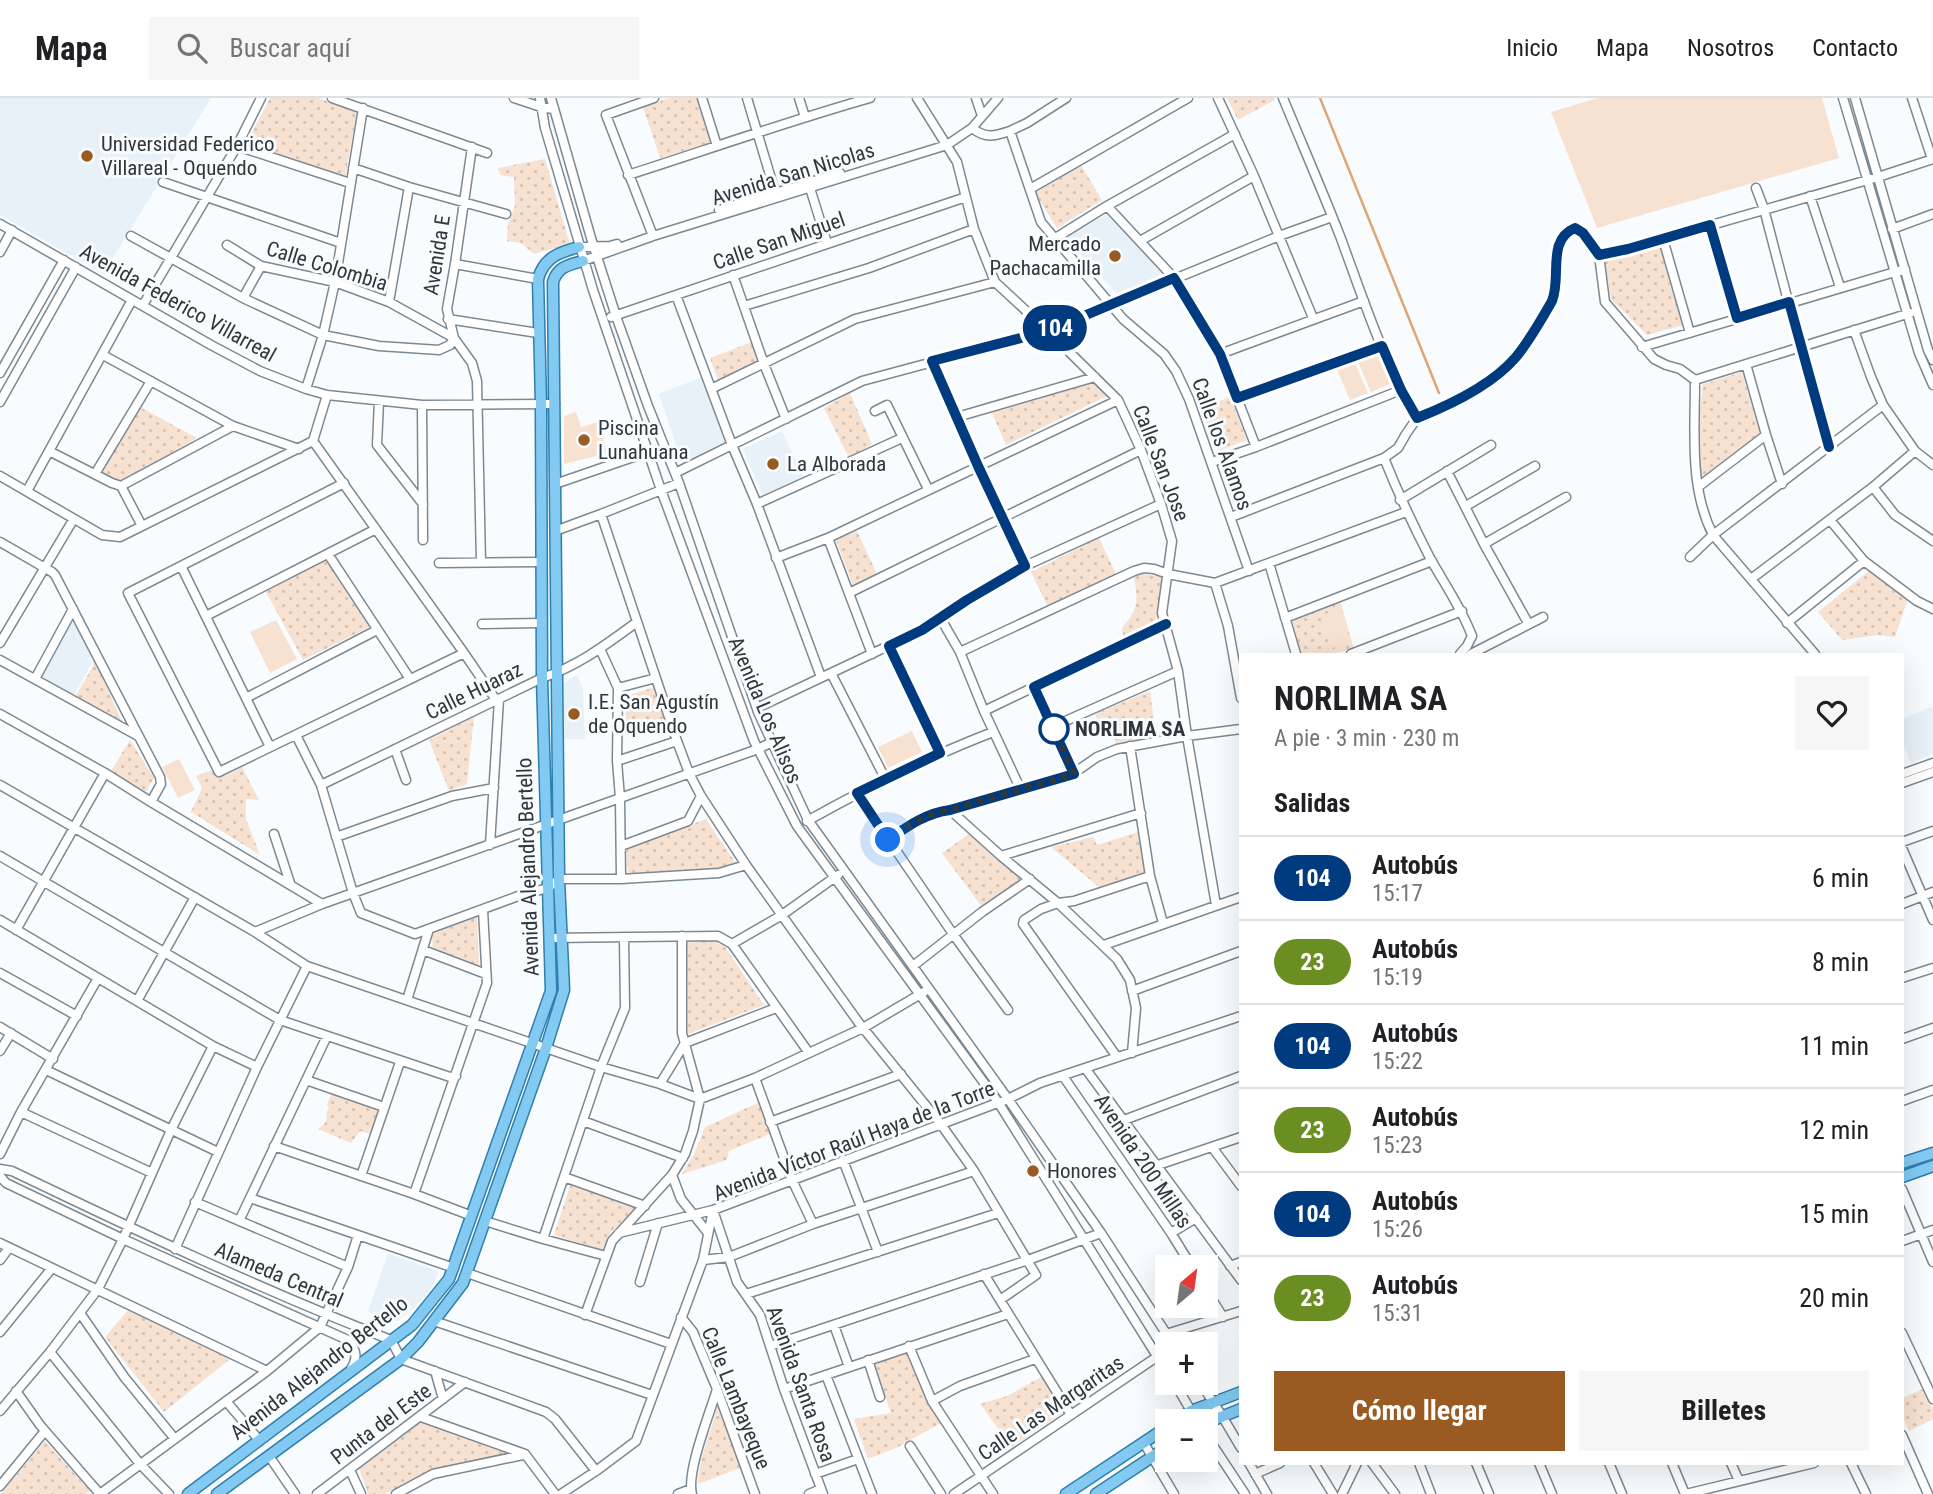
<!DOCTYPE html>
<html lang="es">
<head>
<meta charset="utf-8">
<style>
  :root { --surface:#fff; --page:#f6f6f6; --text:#202124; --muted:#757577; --line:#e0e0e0; --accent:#9a5b22 }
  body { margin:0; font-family:"Roboto Condensed",sans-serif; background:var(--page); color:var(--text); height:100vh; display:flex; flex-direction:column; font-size:26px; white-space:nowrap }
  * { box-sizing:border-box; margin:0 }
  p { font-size:23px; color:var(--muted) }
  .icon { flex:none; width:38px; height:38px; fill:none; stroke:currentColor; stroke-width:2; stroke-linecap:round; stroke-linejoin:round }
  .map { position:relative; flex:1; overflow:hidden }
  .drawer { position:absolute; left:1239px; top:555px; width:665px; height:812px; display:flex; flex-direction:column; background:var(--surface); border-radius:0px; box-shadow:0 7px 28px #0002 }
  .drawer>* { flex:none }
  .badge { padding:0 14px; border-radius:23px; font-size:24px; line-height:46px }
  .needle { width:46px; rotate:29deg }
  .tools { position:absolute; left:1155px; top:1157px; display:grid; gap:14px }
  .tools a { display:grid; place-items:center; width:63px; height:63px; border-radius:0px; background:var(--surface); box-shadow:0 7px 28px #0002; font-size:35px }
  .you { position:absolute; width:35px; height:35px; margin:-18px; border:5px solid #fff; border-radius:50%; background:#1a73e8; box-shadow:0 0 0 10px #1a73e833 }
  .map>.badge { position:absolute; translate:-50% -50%; box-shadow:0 0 0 4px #fff }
  h2 { padding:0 35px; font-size:26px; line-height:63px }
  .round { display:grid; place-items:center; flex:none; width:74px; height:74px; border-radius:0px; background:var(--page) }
  .headline { display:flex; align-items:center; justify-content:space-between; height:119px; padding:0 35px }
  h1 { font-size:33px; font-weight:700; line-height:52px }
  .cta { display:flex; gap:14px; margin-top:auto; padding:14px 35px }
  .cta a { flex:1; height:80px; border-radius:0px; background:var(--accent); color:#fff; font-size:28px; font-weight:700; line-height:80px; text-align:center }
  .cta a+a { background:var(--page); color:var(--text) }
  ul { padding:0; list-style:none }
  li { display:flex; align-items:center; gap:21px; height:84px; padding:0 35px; border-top:2px solid var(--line) }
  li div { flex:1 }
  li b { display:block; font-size:26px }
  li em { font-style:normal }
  li .badge { min-width:77px; font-weight:700; text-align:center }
  header { display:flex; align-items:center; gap:42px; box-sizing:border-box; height:98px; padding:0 35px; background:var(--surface); border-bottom:2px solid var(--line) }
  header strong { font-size:33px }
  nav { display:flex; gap:38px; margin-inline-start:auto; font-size:24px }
  .search { width:490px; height:63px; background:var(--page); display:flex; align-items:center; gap:18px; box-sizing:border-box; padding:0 24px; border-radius:0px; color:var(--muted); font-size:26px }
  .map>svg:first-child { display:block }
</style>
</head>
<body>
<header>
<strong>Mapa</strong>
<div class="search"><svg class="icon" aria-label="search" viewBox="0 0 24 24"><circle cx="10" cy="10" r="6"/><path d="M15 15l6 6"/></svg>Buscar aquí</div>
<nav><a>Inicio</a><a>Mapa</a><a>Nosotros</a><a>Contacto</a></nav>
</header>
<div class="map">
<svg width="1933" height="1396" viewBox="0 0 1933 1396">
  <defs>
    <pattern id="park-dots" width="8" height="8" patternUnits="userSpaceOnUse" patternTransform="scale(1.75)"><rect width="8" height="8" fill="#f7e1d1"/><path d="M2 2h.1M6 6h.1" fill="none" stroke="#d4c2b4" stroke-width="1.8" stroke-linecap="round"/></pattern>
  </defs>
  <rect width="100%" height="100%" fill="#f9fcfe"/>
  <path fill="#e8f1f8" d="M0,0H211L103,176L0,117Z
    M1107,116L1165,175L1118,197L1065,140Z
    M702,279L727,343L682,365L659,296Z
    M782,333L804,380L763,398L743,351Z
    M72,523L91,557V567L74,597L40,577Z
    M577,577L583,591L585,641H564L562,586Z
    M1933,608V656L1911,665L1902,644V621Z
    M388,1155L439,1174L432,1189L416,1208L397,1224L368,1214Z"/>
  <path fill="#f7e1d1" d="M1598,0H1822L1839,60L1597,130L1551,14Z
    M1378,256L1390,286L1371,294L1358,264Z
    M1355,265L1368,295L1350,302L1337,272Z
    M576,314L581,329L598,324L608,355L564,366V318Z
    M1341,511L1351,545L1332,551L1322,517Z
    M276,522L297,561L270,575L250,534Z
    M912,633L922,654L888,670L878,649Z
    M179,661L195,692L178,700L162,669Z"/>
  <path fill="url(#park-dots)" fill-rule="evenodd" d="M270,0H319L357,14L345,79L246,46Z
    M669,0H697L712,44L660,60L643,9Z
    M1227,0H1274L1275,2L1238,22Z
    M545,61L570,146L534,156L521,145L507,143L508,125L515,108L514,79L500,77L498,70Z
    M1081,67L1102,102L1057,130L1035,95Z
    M1660,147L1670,187L1684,227L1647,237L1611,201L1605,162Z
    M752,244L760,265L719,285L710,260Z
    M1742,274L1760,337L1701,381L1697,334L1703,286Z
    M1095,284L1109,297L1006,347L991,313Z
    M850,295L872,346L849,360L824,310Z
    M1230,299L1247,342L1218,353L1201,310Z
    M140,309L197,340L124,382H113L101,375Z
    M857,433L877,476L853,488L836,442Z
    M1099,440L1116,476L1048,509L1031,474Z
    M327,462L370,529L303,562L265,492Z
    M1870,472L1908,501L1895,539L1878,537L1842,542L1818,514Z
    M1144,476L1163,479L1156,523L1124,541L1122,530C1139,510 1138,503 1134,478Z
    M1340,502L1354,551L1332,556H1301L1292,521ZM1341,512L1351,545L1332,550L1322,517Z
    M93,558L124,628L75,599L93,568Z
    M655,589L667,623L626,636V598Z
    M1150,593L1156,639L1116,645L1109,628L1102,630L1095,616Z
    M474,619L467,686L449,693L429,642Z
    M130,642L154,680L145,695L111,673Z
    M242,669L259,702L246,701V721L260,757L191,714L202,690L196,678L212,672C224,684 229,676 242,669Z
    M706,721L737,767L719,771L628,776L626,751Z
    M1138,734L1144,774L1100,790L1051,749L1093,739L1097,747Z
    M969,736L1023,781L982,809L942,755Z
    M477,819L479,867L433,853L432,836Z
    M713,842L725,849L764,907L688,936L687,845Z
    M333,993L380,1010L371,1036L360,1033L351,1045L318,1031L325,1025L327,1019L326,1016L329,1009L327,1006Z
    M760,1004L772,1035L729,1053L727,1062L682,1076L694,1056L705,1029Z
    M571,1085L638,1108L611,1134L602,1152L554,1137Z
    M129,1211L230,1261L164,1314L105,1239Z
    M906,1251L929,1303L941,1325L896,1350L868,1361L854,1321L891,1315L872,1263Z
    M1043,1278L1065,1313L1012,1349L980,1306L1007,1298Z
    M1923,1291L1933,1311V1321L1909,1333L1902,1318V1300Z
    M718,1304L740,1370L698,1386C699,1356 713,1332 718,1304Z
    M422,1323L525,1356L432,1373L385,1396H368L359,1371Z
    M45,1343L90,1393L85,1396H1Z"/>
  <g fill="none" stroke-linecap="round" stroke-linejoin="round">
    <path stroke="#e1a473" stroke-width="2.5" d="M1320,0L1439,295"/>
    <defs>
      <path id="minor" d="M332,0L487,55
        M514,0L541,9L553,11
        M540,0L545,30L593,192L661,392L754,643L797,728L998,1004L1167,1274
        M551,0L591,140L616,218L648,308L679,385L758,614L808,722L1008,1001L1101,1135L1173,1246
        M702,0L717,48
        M747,0L775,94
        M799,0L805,19
        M917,0L957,64L974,131L995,184L1048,233L1118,302L1141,352L1161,406L1172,443L1162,515L1178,573L1187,638L1216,807
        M976,0L981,15
        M1218,0L1254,78L1313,220
        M1283,0C1302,46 1322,92 1340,138C1363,200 1383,264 1417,320
        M1843,0L1919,255L1933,287
        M1855,0L1928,252L1933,262
        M1912,0L1932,61
        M972,30C986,41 995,38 1010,33L1041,124L1123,221L1164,256L1176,273L1189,301L1249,473
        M1010,33L1027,25L1066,0
        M237,48L350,85
        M472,49L455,166L447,211L454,240L472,265L477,283L481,464
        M353,70L409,89L506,116
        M628,77C709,51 789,23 870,0
        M163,84L341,145
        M810,90L827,145
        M1756,90L1764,111L1800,249L1829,349
        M1030,91L1188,0
        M1810,98L1840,189
        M1107,108L1174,180L1220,256L1256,349
        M719,112L840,75
        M0,126L211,247L260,273L306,291L327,297L422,307L555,306
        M1710,127L1737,220
        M1892,131L1933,116
        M131,138L243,200L323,237L379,248L439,252L450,247L454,240L389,204L335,184L261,168L227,147
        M653,138L606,17L654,0
        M1054,141L1107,108L1235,36
        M1663,141L1690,235
        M1140,143L1254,78
        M579,149L610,148L617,146
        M0,154L12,132
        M1599,157L1628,151L1878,79L1933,61
        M583,163L653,138L947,47L972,30L998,0
        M455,166L538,181
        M733,177L764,266L786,321
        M676,197L732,347L757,406L821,579
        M243,200L261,168
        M389,204L409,89
        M143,207L237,48L261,0
        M744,208L869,170L974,131
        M611,219L966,99
        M448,221L538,235
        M1854,232L1871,279L1883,307L1915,353L1933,367
        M1642,249L1905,171
        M1220,256L1364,203
        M103,257L233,328L299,351
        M931,263L978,368L1025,468
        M1746,266L1766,337L1782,386
        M0,275L64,162
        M1695,282L1910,215
        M306,291L323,237L335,184L363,10
        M711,291L855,221L995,184
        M1237,300L1382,248
        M379,303L377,347L423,406
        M0,304L76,169
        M422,307L423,442
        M875,313L887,307L928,391
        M957,319L1095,279
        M313,343L464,555L496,602
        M49,353L112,385L121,388L233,328
        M1384,360C1398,395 1413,427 1430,460C1445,487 1461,509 1472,538L1467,548L1460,556
        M1212,364L1256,349L1401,292
        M1447,373L1484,446L1528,525
        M675,375L862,283L1048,233L1279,138L1332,119
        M95,376L151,283
        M0,378L102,437L120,439L313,343L327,297
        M344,385L128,495L219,674L464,555
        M555,386L648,354
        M121,388L142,428
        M1698,389L1766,337
        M1873,389L1895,417L1933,443
        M27,393L132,202
        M1400,402L1491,347
        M757,406L902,340
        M1466,408L1535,368
        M601,416L679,385
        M1231,419L1384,360L1398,350L1406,336L1417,320L1438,311L1482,288L1514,261L1552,203C1562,180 1546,142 1575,130L1583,135L1599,157L1605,204L1654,261L1666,267L1680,271L1695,282C1695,334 1689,390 1713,437L1815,556
        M1830,422L1864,463L1917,503L1933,511
        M555,433L601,416L677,643L689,675L701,698L746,767L859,925L940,1025L974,1073L1036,1177L1000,1202
        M828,440L872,556
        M0,444L52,474L55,477L160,679L161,686L151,704
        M1484,446L1566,399
        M328,456L410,581
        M1690,459L1713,437L1883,307
        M776,460L828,440L1118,302
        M439,465L542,464
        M1269,465L1296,556
        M181,468L270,649
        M1751,481L1873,389L1915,353
        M1215,485L1228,528L1241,600
        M849,495L1141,352
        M206,518L376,431
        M1285,520L1432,463
        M941,521L960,554L984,613L1020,690
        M1787,525L1864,463
        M482,526L542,525
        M0,545L73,422
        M889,548L940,655
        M600,551L618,590L617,663L620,700L621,781
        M960,554L1134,473L1144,470L1154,471L1168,476L1215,485L1406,414
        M1351,556L1462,513
        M1471,556L1543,519
        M0,562L138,638
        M831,575L885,680
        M35,581L73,511
        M1034,588L1074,675
        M618,590L656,580
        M246,600L377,532
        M757,610L922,532L966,502L1025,468L1161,406
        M984,613L1165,526
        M0,616L105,675L151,704L322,806
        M1052,629L1178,573
        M296,637L321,687L353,795L361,815L415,836L521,797L548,790L559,781H621L719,775L746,767
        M1130,648L1150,778L1163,825
        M395,651L406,682
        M617,663L677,643
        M1902,676L1933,665
        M1902,685L1933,674
        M0,687L255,834L307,868L601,969L660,986L700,1001L755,980L863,930L924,894
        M321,687L542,580C578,568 607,546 637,524
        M857,695L953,836L1008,912
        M950,712L1001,758L1058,805L1117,861L1130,882L1136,910L1132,955
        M807,723C868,689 928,659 993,634
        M274,736L290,785
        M336,739L452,698L494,690
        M888,742C908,728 926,715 950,712L1074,675L1097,659L1117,651L1187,638L1241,631
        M1902,744L1933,733
        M490,747L499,601
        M621,748L688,723L701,698
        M1902,750L1933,822
        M0,758L280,922L450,979L456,978
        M1001,758L1141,715
        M1902,806L1933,794
        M0,822L213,948L257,969
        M16,832L105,675
        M255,834L322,806L758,651L772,644
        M549,840L718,838L732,846L782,817L838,777
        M732,846L809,955
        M1104,847L1241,799
        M423,852L486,876
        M913,868L982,814L1030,781
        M0,875L77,918
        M1902,880L1933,870
        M1132,893L1241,853
        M407,902L429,831
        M137,903L195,799
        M0,929L53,961
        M1902,941L1933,930
        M0,953L11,935
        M1117,959L1023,826L1024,822L1041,811L1058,805L1074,803L1150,778
        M1085,970L1241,1182
        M46,972L218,1054
        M1063,978L1171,1135L1192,1169
        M755,980L792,1082L813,1126
        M306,982L384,1009
        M660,986L685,945L776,910
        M1902,1003L1933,992
        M21,1014L152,1075
        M1124,1022L1241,978
        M583,1023L683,1060
        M770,1024L901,976
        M274,1048L414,1096L472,1118
        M1212,1049L1241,1088
        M0,1056L21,1014L98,880
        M843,1062L878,1154
        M1158,1067L1241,1039
        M0,1071L12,1073C137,1133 262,1192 391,1242L401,1261L546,1314L555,1321L596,1373
        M672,1077L681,1101L708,1135
        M0,1078L6,1085L123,1141L350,1243C356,1253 358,1260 351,1271
        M361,1078L400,964
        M564,1079L645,1108
        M1902,1091L1933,1164
        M414,1096L487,885L483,812
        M250,1100L454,1170
        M195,1104L348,1169
        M713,1112L737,1184L760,1217L784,1291L823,1396
        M239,1123L327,938
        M485,1123L543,1141L606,1158
        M619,1135L713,1112L1008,1001L1040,985L1241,918
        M1171,1135L1196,1120
        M543,1141L601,969L625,910L624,839
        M1902,1143L1933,1132
        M0,1145L267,1273
        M175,1151L257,969L307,868
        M0,1162L9,1150
        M703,1162L729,1159L813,1126L974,1073
        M1230,1168L1241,1164
        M467,1175L671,1246
        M984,1176L1071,1317
        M640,1184L658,1125
        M1206,1192L1223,1219
        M746,1196L998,1115
        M80,1215L125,1280L175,1341
        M585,1217L612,1143L672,1077L685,1056L693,1033L700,1001L682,935V838
        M681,1219L693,1234L717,1291L755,1396
        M434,1223L652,1297
        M834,1227L849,1269
        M0,1234L52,1170
        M1902,1235L1933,1301
        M1166,1236L1241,1213
        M770,1248L1028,1162L1101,1135
        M909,1248L932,1303L993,1396
        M50,1254L140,1366L169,1396
        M868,1262L880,1299
        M435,1273L443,1301
        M826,1277L872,1396
        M1174,1284L1197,1323
        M1200,1284L1222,1318L1241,1350
        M784,1291L1008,1216
        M16,1293L40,1327L100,1396
        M226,1303L259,1342
        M932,1303L960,1288L1035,1261
        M0,1313L50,1254L98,1191L123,1141L171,1032L213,948
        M421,1319L525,1356L555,1396
        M1206,1337L1245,1396
        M1902,1337L1928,1396
        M1144,1345L1174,1396
        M910,1348L941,1396
        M269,1358L295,1396
        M1249,1365L1267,1396
        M1314,1365L1333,1396
        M1372,1365L1395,1396
        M1419,1365L1431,1396
        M1476,1365L1489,1396
        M1539,1365L1552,1396
        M1609,1365L1622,1396
        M1672,1365L1685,1396
        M1731,1365L1739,1383
        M1851,1365L1866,1396
        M350,1372L361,1396
        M815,1376L858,1361
        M1255,1376L1280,1365
        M0,1388L45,1333
        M100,1396L267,1273L320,1229L348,1169L358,1137
        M317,1396L465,1284
        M396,1396L433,1376L523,1357
        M561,1396L596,1373L636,1343L703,1162L713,1112
        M678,1396L691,1391
        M692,1396C686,1374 710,1315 717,1291
        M809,1396L821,1391
        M954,1396L1167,1252
        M1342,1396L1357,1365
        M1686,1396L1814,1365"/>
      <path id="major" d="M1902,1065L1933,1055
        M1902,1079L1933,1068
        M1176,1323L1191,1313L1241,1294
        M1206,1325L1241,1311
        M188,1396L412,1227L449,1181L551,893L542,580L541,306L538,181C544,159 560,154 579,149
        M217,1396L401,1261L418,1244L463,1185L546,950L564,892L559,781L553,184C558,168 569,167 583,163
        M1066,1396L1167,1329
        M1096,1396L1167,1349"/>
    </defs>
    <use href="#minor" stroke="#7b8994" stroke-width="11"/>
    <use href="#major" stroke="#307fac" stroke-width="13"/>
    <use href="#minor" stroke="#fff" stroke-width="8"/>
    <use href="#major" stroke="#83caf2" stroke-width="10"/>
  </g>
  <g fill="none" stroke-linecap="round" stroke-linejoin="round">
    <defs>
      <path id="line" d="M1166,526L1034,589L1074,676L950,712C926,715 908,728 888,742L857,695L940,655L889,548L922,532L967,502L1025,468L978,368L932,263L1048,233L1174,180L1220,256L1237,300L1382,248L1401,292L1417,320C1450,307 1493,286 1516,259C1530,242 1541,222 1552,203C1562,179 1546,142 1575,130L1583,135L1599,157L1628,151L1710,127L1737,220L1789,204L1829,349"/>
    </defs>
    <use href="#line" stroke="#fff" stroke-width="16"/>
    <use href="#line" stroke="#003b80" stroke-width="10"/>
    <path stroke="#30373b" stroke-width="7" stroke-dasharray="0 12.6" d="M888,742C908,728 926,715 950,712L1074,676L1052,629L1054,631"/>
  </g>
  <g fill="#9a5b22" stroke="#f9fcfe" stroke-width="2.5">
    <circle cx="87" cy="58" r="7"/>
    <circle cx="1115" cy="158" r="7"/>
    <circle cx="584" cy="342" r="7"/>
    <circle cx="773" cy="366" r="7"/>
    <circle cx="574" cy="616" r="7"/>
    <circle cx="1033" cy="1073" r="7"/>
  </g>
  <circle fill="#fff" stroke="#003b80" stroke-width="3.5" cx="1054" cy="631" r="14"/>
  <g text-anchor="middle" stroke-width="6" stroke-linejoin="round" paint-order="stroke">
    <g font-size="21" fill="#30373b" stroke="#f9fcfe" text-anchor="start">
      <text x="101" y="53">Universidad Federico<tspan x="101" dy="24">Villareal - Oquendo</tspan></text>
      <text x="1101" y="153" text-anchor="end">Mercado<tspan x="1101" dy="24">Pachacamilla</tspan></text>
      <text x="598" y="337">Piscina<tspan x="598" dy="24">Lunahuana</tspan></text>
      <text x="787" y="373">La Alborada</text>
      <text x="588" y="611">I.E. San Agustín<tspan x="588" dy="24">de Oquendo</tspan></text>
      <text x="1047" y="1080">Honores</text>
    </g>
    <g font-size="21" fill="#30373b" stroke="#f9fcfe">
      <text transform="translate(793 76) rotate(-17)" y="7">Avenida San Nicolas</text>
      <text transform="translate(779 143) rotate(-19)" y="7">Calle San Miguel</text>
      <text transform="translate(437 157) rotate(-81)" y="7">Avenida E</text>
      <text transform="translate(327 168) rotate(17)" y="7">Calle Colombia</text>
      <text transform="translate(178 205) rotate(29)" y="7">Avenida Federico Villarreal</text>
      <text transform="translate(1222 346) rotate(70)" y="7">Calle los Alamos</text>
      <text transform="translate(1161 365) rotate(69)" y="7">Calle San Jose</text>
      <text transform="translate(474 593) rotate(-26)" y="7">Calle Huaraz</text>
      <text transform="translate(765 612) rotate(67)" y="7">Avenida Los Alisos</text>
      <text transform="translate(528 769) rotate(-92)" y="7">Avenida Alejandro Bertello</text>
      <text transform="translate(854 1043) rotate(-21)" y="7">Avenida Víctor Raúl Haya de la Torre</text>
      <text transform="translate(1143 1063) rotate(56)" y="7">Avenida 200 Millas</text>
      <text transform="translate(279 1177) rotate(23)" y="7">Alameda Central</text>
      <text transform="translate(319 1270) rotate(-38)" y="7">Avenida Alejandro Bertello</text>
      <text transform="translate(801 1286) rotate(70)" y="7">Avenida Santa Rosa</text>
      <text transform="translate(736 1300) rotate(68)" y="7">Calle Lambayeque</text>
      <text transform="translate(1051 1310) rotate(-34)" y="7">Calle Las Margaritas</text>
      <text transform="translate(381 1326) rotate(-37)" y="7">Punta del Este</text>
    </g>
    <g font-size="21" font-weight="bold" fill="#30373b" stroke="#f9fcfe" text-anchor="start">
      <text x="1075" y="638">NORLIMA SA</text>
    </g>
  </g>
</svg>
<div class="tools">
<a><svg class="needle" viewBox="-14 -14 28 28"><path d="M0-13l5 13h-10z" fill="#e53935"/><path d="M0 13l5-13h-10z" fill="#757577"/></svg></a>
<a>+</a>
<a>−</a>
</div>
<div class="you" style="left:888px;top:742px"></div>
<b class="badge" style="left:1055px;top:230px;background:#003b80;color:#fff">104</b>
<section class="drawer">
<div class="headline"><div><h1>NORLIMA SA</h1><p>A pie · 3 min · 230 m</p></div><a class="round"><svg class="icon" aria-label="heart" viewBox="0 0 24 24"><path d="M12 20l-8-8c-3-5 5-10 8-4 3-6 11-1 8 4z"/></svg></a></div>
<h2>Salidas</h2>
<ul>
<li><span class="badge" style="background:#003b80;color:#fff">104</span><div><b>Autobús</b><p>15:17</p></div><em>6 min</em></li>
<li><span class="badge" style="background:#6b8e23;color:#fff">23</span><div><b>Autobús</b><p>15:19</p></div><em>8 min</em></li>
<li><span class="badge" style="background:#003b80;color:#fff">104</span><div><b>Autobús</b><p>15:22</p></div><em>11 min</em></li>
<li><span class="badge" style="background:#6b8e23;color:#fff">23</span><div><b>Autobús</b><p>15:23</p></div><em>12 min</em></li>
<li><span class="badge" style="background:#003b80;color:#fff">104</span><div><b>Autobús</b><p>15:26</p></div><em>15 min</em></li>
<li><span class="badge" style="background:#6b8e23;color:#fff">23</span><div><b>Autobús</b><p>15:31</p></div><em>20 min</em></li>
</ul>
<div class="cta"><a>Cómo llegar</a><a>Billetes</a></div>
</section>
</div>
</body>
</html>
